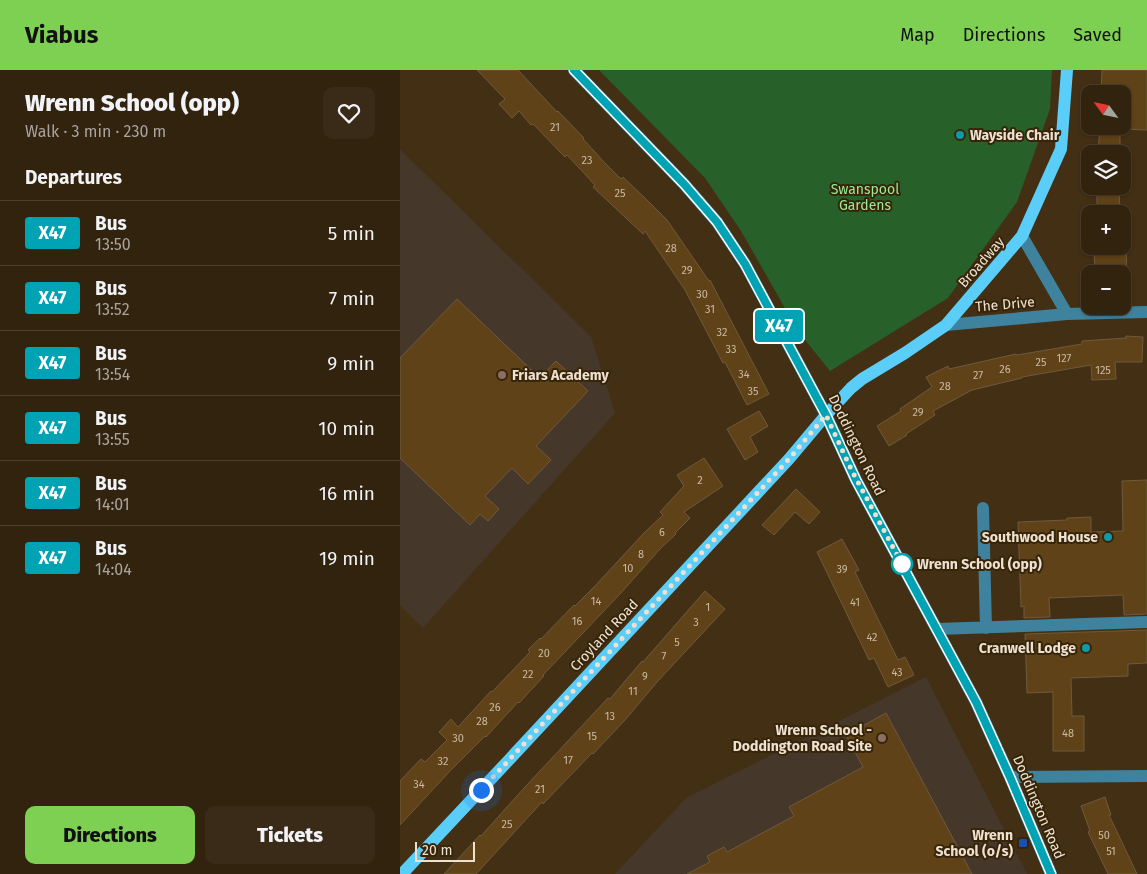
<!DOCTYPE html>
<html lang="en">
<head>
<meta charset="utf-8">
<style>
  :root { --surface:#32230f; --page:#3a2b18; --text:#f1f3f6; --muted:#a8a49e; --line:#4d402f; --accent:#7ed053 }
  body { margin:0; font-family:"Fira Sans",sans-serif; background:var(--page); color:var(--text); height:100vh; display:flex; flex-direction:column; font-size:19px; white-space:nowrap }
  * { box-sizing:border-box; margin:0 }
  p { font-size:16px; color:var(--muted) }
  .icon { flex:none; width:28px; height:28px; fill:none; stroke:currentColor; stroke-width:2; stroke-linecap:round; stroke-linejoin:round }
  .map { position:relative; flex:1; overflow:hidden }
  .details { display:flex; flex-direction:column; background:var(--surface); width:400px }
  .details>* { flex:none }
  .badge { padding:0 10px; border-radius:4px; font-size:18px; line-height:32px }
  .needle { width:32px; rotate:303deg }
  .fabs { position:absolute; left:681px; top:15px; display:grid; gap:10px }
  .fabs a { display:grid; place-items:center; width:50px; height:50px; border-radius:10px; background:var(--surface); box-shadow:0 1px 4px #0004,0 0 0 1px var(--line); font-size:25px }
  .scale { position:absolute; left:15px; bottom:12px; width:60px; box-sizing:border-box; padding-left:5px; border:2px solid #eee1d2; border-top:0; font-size:14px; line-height:18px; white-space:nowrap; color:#eee1d2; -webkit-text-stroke:4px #372509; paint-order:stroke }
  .you { position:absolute; width:25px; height:25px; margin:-12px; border:4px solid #fff; border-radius:50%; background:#1a73e8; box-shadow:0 0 0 8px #1a73e833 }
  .map>.badge { position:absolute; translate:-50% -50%; box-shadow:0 0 0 2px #fff }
  h2 { padding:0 25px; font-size:19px; line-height:45px }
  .round { display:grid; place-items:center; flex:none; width:52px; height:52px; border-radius:10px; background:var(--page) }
  .summary { display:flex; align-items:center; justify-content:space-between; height:85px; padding:0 25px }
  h1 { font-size:24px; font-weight:800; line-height:38px }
  .cta { display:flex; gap:10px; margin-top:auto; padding:10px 25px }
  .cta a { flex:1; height:58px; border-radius:10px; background:var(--accent); color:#111; font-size:20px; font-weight:800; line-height:58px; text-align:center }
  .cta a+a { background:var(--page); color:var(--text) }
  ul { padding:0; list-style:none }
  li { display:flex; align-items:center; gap:15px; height:65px; padding:0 25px; border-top:1px solid var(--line) }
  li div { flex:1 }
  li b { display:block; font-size:19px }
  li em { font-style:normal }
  li .badge { min-width:55px; font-weight:700; text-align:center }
  header { display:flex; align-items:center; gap:30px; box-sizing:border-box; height:70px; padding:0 25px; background:var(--accent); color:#111 }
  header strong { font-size:24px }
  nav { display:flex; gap:28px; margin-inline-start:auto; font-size:18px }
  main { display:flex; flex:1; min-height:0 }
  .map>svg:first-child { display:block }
</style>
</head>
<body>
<header>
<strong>Viabus</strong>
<nav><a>Map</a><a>Directions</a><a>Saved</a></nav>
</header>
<main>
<section class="details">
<div class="summary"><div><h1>Wrenn School (opp)</h1><p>Walk · 3 min · 230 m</p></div><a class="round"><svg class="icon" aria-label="heart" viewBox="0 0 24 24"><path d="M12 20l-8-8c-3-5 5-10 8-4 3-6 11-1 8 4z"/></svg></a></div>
<h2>Departures</h2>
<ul>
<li><span class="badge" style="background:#00a3b4;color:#fff">X47</span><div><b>Bus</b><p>13:50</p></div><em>5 min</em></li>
<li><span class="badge" style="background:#00a3b4;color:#fff">X47</span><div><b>Bus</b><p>13:52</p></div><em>7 min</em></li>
<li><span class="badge" style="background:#00a3b4;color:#fff">X47</span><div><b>Bus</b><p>13:54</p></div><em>9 min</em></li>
<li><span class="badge" style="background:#00a3b4;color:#fff">X47</span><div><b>Bus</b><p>13:55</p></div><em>10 min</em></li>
<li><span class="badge" style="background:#00a3b4;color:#fff">X47</span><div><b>Bus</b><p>14:01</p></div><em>16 min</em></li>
<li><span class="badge" style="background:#00a3b4;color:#fff">X47</span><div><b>Bus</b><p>14:04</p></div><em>19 min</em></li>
</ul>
<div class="cta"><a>Directions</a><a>Tickets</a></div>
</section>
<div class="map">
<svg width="747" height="804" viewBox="0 0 747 804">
  <rect width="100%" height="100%" fill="#422f14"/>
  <path fill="#46372b" d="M0,79L191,267L215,343L23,558L0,535Z
    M526,607L627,804H215L286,728Z"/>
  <path fill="#276129" d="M199,0H652L650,39L617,132L548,228L430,301L398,261L341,161L305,108Z"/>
  <path fill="#604218" stroke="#6f5a3e" d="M77,0H118L157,42L158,41L184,68L183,69L205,93L221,109L223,107L248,131L267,150L309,211L310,210L369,324L347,335L325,292L323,293L285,220L245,161L243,164L193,117L195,115L167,85L165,87L133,54L131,55L119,41L112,48L99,34L105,29Z
    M702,0H747V60L722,59V24H701Z
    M700,56H720V84H698Z
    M697,116H719L720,144H697Z
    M726,178L727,204H695L694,179Z
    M57,229L140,308L156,291L188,321L136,376L151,390L128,414L112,398L85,426L99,439L88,451L80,444L70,455L0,388V288Z
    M726,266L743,267L742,292H715L716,309L692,310L691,295L622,307V308L572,320L533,341L535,345L506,364L507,365L489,376L477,356L501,341L500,339L532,317L526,307L548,296L549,299L616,284L617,285L682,274V271L726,268Z
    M359,341L368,356L350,367L358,382L345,390L327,359Z
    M304,388L323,416L284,442L290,448L275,463L276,464L260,479L220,524L143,605L144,606L119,633L118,632L86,667L85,666L51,700L0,755V711L21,689L25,692L47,670L39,662L51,649L58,657L91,621L92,622L112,601L130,582L128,580L140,568L141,569L174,535L175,536L195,516L244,463L263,445L260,442L284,416L277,405Z
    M747,410V544L724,545L723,525L649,528L650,547L624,548V536L621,537L618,452L667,450V448L691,447V462L723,461L722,411Z
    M396,419L420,442L409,454L395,442L374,465L362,455Z
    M442,469L459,500L455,502L498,590L505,587L514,605L488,617L474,588L469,590L417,482Z
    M305,521L325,539L257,612L225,650L193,684L192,683L143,734L142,732L76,804H44L80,765L81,766L125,717L208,628L210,629L242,591L243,592Z
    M747,560V593L728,594V606L671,608L672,646H684V681H653V622L627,623L625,564Z
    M486,643L572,804H287L310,792L307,786L324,777L327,782L394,746L389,737L463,697L446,665Z
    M705,727L711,745H709L737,804H708L688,762L690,761L681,736Z"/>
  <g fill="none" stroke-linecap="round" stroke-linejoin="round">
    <path stroke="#3f829d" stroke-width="12" d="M174,0L284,114L317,152L345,194L426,345L456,410L576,632L610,707L651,804
      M622,166L667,244L747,242
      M546,255L667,244
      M583,438L586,558
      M537,559L747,552
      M610,707L747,706"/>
    <path stroke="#5bcdf9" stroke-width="12" d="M2,804L107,692L389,389L426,345L451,318L462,309L505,283L546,255L622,166L661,79L667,0"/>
  </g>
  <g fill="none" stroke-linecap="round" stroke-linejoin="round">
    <defs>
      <path id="line" d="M174,0L284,114L317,152L345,194L426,345L456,410L576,632L610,707L651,804"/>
    </defs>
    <use href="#line" stroke="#fff" stroke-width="11"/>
    <use href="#line" stroke="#00a3b4" stroke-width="8"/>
    <path stroke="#eee1d2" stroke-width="5" stroke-dasharray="0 9" d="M81,720L389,389L426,345L452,401L502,494"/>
  </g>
  <g fill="#0f9aa8" stroke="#372509" stroke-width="2">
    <circle cx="560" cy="65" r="5"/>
    <circle cx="708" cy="467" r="5"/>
    <circle cx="686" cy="578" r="5"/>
  </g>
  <g fill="#8d6e63" stroke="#372509" stroke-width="2">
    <circle cx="102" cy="305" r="5"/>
    <circle cx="482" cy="668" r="5"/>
  </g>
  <circle fill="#fff" stroke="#00a3b4" stroke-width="2.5" cx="502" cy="494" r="10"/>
  <rect fill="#1a4fb4" stroke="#372509" stroke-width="2" x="618" y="768" width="10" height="10" rx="2.5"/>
  <g text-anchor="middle" stroke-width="4" stroke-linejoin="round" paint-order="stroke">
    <g font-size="11" fill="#cab9a4">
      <text x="155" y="61">21</text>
      <text x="187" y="94">23</text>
      <text x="220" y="127">25</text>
      <text x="271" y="182">28</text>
      <text x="287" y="204">29</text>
      <text x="302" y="228">30</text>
      <text x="310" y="243">31</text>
      <text x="322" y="266">32</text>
      <text x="331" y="283">33</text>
      <text x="664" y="292">127</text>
      <text x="641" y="296">25</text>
      <text x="605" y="303">26</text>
      <text x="703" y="304">125</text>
      <text x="344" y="308">34</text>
      <text x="578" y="309">27</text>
      <text x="545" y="320">28</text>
      <text x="353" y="325">35</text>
      <text x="518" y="346">29</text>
      <text x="300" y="414">2</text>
      <text x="262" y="466">6</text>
      <text x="241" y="488">8</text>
      <text x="228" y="502">10</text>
      <text x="442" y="503">39</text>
      <text x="196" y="535">14</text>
      <text x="455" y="536">41</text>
      <text x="308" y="541">1</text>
      <text x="177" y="555">16</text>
      <text x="296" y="556">3</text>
      <text x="472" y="571">42</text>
      <text x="277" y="576">5</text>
      <text x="144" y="587">20</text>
      <text x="264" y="590">7</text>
      <text x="497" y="606">43</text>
      <text x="128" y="608">22</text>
      <text x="245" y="610">9</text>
      <text x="233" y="625">11</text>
      <text x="95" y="641">26</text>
      <text x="210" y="650">13</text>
      <text x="82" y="655">28</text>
      <text x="668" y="667">48</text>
      <text x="192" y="670">15</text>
      <text x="58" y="672">30</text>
      <text x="168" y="694">17</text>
      <text x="43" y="695">32</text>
      <text x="19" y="718">34</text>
      <text x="140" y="723">21</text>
      <text x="107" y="758">25</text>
      <text x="704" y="769">50</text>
      <text x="711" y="785">51</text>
    </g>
    <g font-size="14" font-weight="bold" fill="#eee1d2" stroke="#372509" text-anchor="end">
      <text x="570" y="70" text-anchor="start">Wayside Chair</text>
      <text x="112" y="310" text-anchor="start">Friars Academy</text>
      <text x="698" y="472">Southwood House</text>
      <text x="676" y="583">Cranwell Lodge</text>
      <text x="472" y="665">Wrenn School -<tspan x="472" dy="16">Doddington Road Site</tspan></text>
      <text x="613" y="770">Wrenn<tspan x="613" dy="16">School (o/s)</tspan></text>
    </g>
    <g font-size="14" fill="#96ed95" stroke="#372509">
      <text x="465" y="124">Swanspool<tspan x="465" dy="16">Gardens</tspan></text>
    </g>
    <g font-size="14" fill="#eee1d2" stroke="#372509">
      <text transform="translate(581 192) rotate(-49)" y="5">Broadway</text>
      <text transform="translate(605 234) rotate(-5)" y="5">The Drive</text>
      <text transform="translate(457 375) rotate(64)" y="5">Doddington Road</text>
      <text transform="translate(204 565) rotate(-47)" y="5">Croyland Road</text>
      <text transform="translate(639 737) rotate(67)" y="5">Doddington Road</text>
    </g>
    <g font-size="14" font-weight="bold" fill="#eee1d2" stroke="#372509" text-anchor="start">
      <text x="517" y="499">Wrenn School (opp)</text>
    </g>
  </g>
</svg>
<div class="fabs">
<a><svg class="needle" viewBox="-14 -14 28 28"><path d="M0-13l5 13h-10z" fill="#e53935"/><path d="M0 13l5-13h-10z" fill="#a8a49e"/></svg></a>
<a><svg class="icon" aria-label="layers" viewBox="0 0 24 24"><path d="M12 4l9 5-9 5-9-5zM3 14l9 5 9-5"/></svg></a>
<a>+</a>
<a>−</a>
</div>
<div class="scale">20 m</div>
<div class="you" style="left:81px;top:720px"></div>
<b class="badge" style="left:379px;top:256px;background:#00a3b4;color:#fff">X47</b>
</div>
</main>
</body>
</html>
